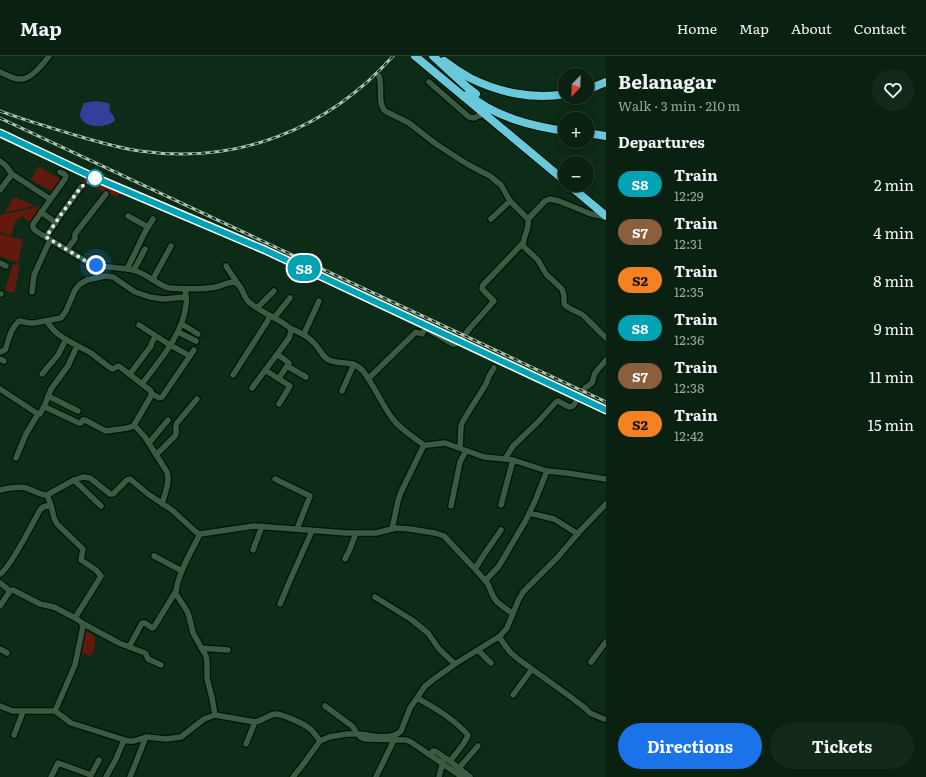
<!DOCTYPE html>
<html lang="en">
<head>
<meta charset="utf-8">
<style>
  :root { --surface:#0a2111; --page:#13291a; --text:#f1f3f6; --muted:#99a39f; --line:#2a3e31; --accent:#1a73e8 }
  body { margin:0; font-family:Literata,serif; background:var(--page); color:var(--text); height:100vh; display:flex; flex-direction:column; font-size:15px; white-space:nowrap }
  * { box-sizing:border-box; margin:0 }
  p { font-size:13px; color:var(--muted) }
  .icon { flex:none; width:22px; height:22px; fill:none; stroke:currentColor; stroke-width:2; stroke-linecap:round; stroke-linejoin:round }
  .map { position:relative; flex:1; overflow:hidden }
  .panel { display:flex; flex-direction:column; background:var(--surface); width:320px }
  .panel>* { flex:none }
  .badge { padding:0 8px; border-radius:13px; font-size:14px; line-height:26px }
  .needle { width:26px; rotate:203deg }
  .tools { position:absolute; left:558px; top:12px; display:grid; gap:8px }
  .tools a { display:grid; place-items:center; width:36px; height:36px; border-radius:50%; background:var(--surface); box-shadow:0 2px 10px #0003,0 0 0 1px var(--line); font-size:20px }
  .you { position:absolute; width:20px; height:20px; margin:-10px; border:3px solid #fff; border-radius:50%; background:#1a73e8; box-shadow:0 0 0 6px #1a73e833 }
  .map>.badge { position:absolute; translate:-50% -50%; box-shadow:0 0 0 2px #fff }
  h2 { padding:0 12px; font-size:15px; line-height:36px }
  .round { display:grid; place-items:center; flex:none; width:42px; height:42px; border-radius:21px; background:var(--page) }
  .summary { display:flex; align-items:center; justify-content:space-between; height:68px; padding:0 12px }
  h1 { font-size:19px; font-weight:700; line-height:30px }
  .primary-button { display:flex; gap:8px; margin-top:auto; padding:8px 12px }
  .primary-button a { flex:1; height:46px; border-radius:24px; background:var(--accent); color:#fff; font-size:16px; font-weight:700; line-height:46px; text-align:center }
  .primary-button a+a { background:var(--page); color:var(--text) }
  ul { padding:0; list-style:none }
  li { display:flex; align-items:center; gap:12px; height:48px; padding:0 12px }
  li div { flex:1 }
  li b { display:block; font-size:15px }
  li em { font-style:normal }
  li .badge { min-width:44px; font-weight:700; text-align:center }
  header { display:flex; align-items:center; gap:24px; box-sizing:border-box; height:56px; padding:0 20px; background:var(--surface); border-bottom:1px solid var(--line) }
  header strong { font-size:19px }
  nav { display:flex; gap:22px; margin-inline-start:auto; font-size:14px }
  main { display:flex; flex:1; min-height:0 }
  .map>svg:first-child { display:block }
</style>
</head>
<body>
<header>
<strong>Map</strong>
<nav><a>Home</a><a>Map</a><a>About</a><a>Contact</a></nav>
</header>
<main>
<div class="map">
<svg width="606" height="721" viewBox="0 0 606 721">
  <rect width="100%" height="100%" fill="#0d2c17"/>
  <path fill="#63190d" d="M38,110L62,124L52,135L31,124Z
    M85,121L120,136L118,141L83,127Z
    M14,141L35,150L5,156Z
    M42,150L31,167L22,160L15,166L11,180L0,176V159Z
    M0,178L23,184L18,207L0,200Z
    M13,208L20,209L14,237L5,234Z
    M87,575L95,581V590L91,600L79,596L83,578Z"/>
  <path fill="#334099" d="M96,45L109,47L110,49C107,57 114,57 115,64C108,73 82,73 80,59C80,56 82,51 84,47Z"/>
  <g fill="none" stroke-linecap="round" stroke-linejoin="round">
    <defs>
      <path id="minor" d="M0,16C7,19 15,24 22,23C31,23 44,7 49,0
        M379,20C383,31 377,46 385,55L409,67L436,88L467,108L490,120L501,129L510,145L528,163C530,173 523,180 523,190L538,204L546,218L562,233L564,240V248C569,254 578,255 584,260L606,282
        M429,26L469,61L474,62L483,58
        M0,105L6,110L12,118L50,143
        M60,116L64,118L66,120L65,123L33,168C32,173 35,174 39,177L89,207C104,213 120,210 136,215C148,219 158,229 169,232C184,233 201,234 216,231C221,230 228,226 234,226C242,228 243,240 248,245C260,257 277,261 290,272L291,275L289,282L252,332
        M0,134L12,118
        M41,156L56,167
        M128,160L148,171
        M491,163L510,145
        M528,163L545,145L550,143L559,145L591,158L606,161
        M46,181L60,160L81,131
        M67,193L75,183V178L106,138
        M0,207L6,210
        M226,210L238,228
        M127,213L145,176L153,163
        M134,214L145,193
        M153,223L171,190
        M32,236L34,219L50,184
        M0,238H1
        M257,252L274,235
        M274,262L290,242
        M182,268L198,278
        M139,269L170,289L190,300
        M290,272C298,276 307,279 313,286C319,291 322,301 329,304C340,309 354,304 363,315C374,329 381,347 392,362C400,373 413,381 424,389
        M178,276L196,285
        M304,278L319,245
        M0,296L5,294C9,284 10,273 19,265L30,267H34L61,262L66,255L75,234L80,228L87,224L105,220L113,221L135,236L150,241L163,243L186,241
        M277,298L289,307L279,322
        M0,303L4,305
        M287,310L306,321
        M265,314L290,330L279,348
        M42,318L58,299L66,283
        M130,318L151,290L152,286L156,280
        M233,319L267,266L270,260
        M368,323L416,276L422,278L425,273H427L453,288H455L460,285L470,272L494,245L482,233L483,229L523,187
        M142,328C159,305 183,278 186,249C187,243 186,238 185,233
        M0,333L38,358H40L43,352L45,351L79,367H81L83,364H85L100,372L106,375L127,372L131,371L134,369L151,340V335L120,311L118,310L113,313L111,312C104,308 98,302 91,297C76,288 56,282 47,265
        M342,335L354,308
        M151,337L159,342L162,341L194,294
        M48,340L78,355
        M44,351L51,333L68,310L77,290
        M134,369L145,381L167,416C170,426 165,437 162,448
        M149,387L168,364
        M460,392L461,370L463,365L486,328L489,320L494,312
        M156,399L175,380C178,376 174,372 177,367L197,343
        M16,402L26,378L38,358
        M505,403L513,390L538,366L556,346L558,345L569,351L573,350L585,332L592,327L595,317L606,304
        M275,423L310,440L297,473
        M74,424L101,450
        M0,434C8,432 17,430 26,432C33,434 39,439 47,439L74,424L83,421L90,422L110,438H113L127,424L130,423L148,438L172,454L196,476L200,478L254,470L347,477H376L396,472L410,473L435,477L444,480L475,513L488,528L493,540L497,546L513,558
        M47,439L51,449L54,462L57,468L83,493L81,504L96,514L101,520L98,525L75,562L81,566L83,570L75,609L55,655
        M501,449L513,404
        M451,450L460,406L466,395
        M529,457L554,463L578,478
        M392,473L398,445L401,436L424,389H427L445,387L484,401L505,403L513,404L547,415L567,417L606,423
        M200,478C192,494 176,521 176,538L187,555L189,560L193,577L206,600L207,605V622L212,642L215,659
        M253,494L262,470
        M154,500L182,515
        M345,503L350,493L356,477
        M475,513L483,500L501,474
        M0,518C9,514 34,465 40,454L43,451L51,449
        M485,525L499,510L526,464L535,445L547,415
        M0,527L10,535
        M375,541L412,564L428,577L439,593L455,608
        M280,548L291,522L312,475
        M0,550L10,535L13,534L40,548L54,551L75,562
        M82,567L119,587L145,597L146,598L148,603L161,609
        M499,581L510,596L518,603L572,642L585,652L590,657L604,663
        M129,591L142,567H145L152,572L154,571L176,535
        M201,592L228,594
        M0,593L7,597
        M478,594L491,607
        M591,606L606,586
        M513,639L532,613
        M417,642C435,652 454,663 468,679C465,688 456,697 450,705
        M0,650L13,655H55L71,667L128,685H134L146,681L166,683L181,681L204,663L215,659L255,666C262,665 268,659 275,658C282,658 305,668 310,673C314,676 317,681 320,685
        M325,650L352,670L355,674L356,678
        M14,679L23,656
        M246,688L255,666
        M430,699L433,695H435L451,706L470,721
        M459,712L478,690
        M51,721L58,707L91,719
        M90,721L99,704
        M106,721L116,703L124,684
        M130,721L146,681
        M293,721L302,710L320,685L329,681L347,678H359
        M376,721L394,684
        M439,721L443,705
        M462,721L411,686L406,684L365,683L360,681L359,678C372,679 391,685 401,675L410,652L417,642L425,630L434,623L455,608L500,580L507,572L518,545L523,536L557,502L580,475L606,448"/>
      <path id="highway" d="M415,0L565,125
        M433,0L468,32L476,38
        M444,5C452,11 461,17 470,22C498,36 533,44 565,38
        M587,34L606,26
        M468,38C495,61 531,70 565,75
        M587,77L606,80
        M569,129L606,160"/>
    </defs>
    <use href="#minor" stroke="#001403" stroke-width="8"/>
    <use href="#highway" stroke="#001403" stroke-width="10"/>
    <use href="#minor" stroke="#3b5a43" stroke-width="5.5"/>
    <use href="#highway" stroke="#6ac8db" stroke-width="8"/>
    <defs>
      <path id="rail" d="M0,55C26,65 52,72 78,80C99,86 119,92 140,95C238,109 328,73 393,0
        M0,62L606,346
        M0,77L78,114L265,194L606,354"/>
    </defs>
    <use href="#rail" stroke="#abc0b0" stroke-width="3"/>
    <use href="#rail" stroke="#04220e" stroke-width="1.5" stroke-dasharray="4.5" stroke-linecap="butt"/>
  </g>
  <g fill="none" stroke-linecap="round" stroke-linejoin="round">
    <defs>
      <path id="line" d="M0,77L91,120L265,194L606,354"/>
    </defs>
    <use href="#line" stroke="#fff" stroke-width="9"/>
    <use href="#line" stroke="#00a3b4" stroke-width="6"/>
    <path stroke="#dceee0" stroke-width="4" stroke-dasharray="0 7.2" d="M95,122L81,131L60,160L46,181L89,207L96,209"/>
  </g>
  <circle fill="#fff" stroke="#00a3b4" stroke-width="2" cx="95" cy="122" r="8"/>
</svg>
<div class="tools">
<a><svg class="needle" viewBox="-14 -14 28 28"><path d="M0-13l5 13h-10z" fill="#e53935"/><path d="M0 13l5-13h-10z" fill="#99a39f"/></svg></a>
<a>+</a>
<a>−</a>
</div>
<div class="you" style="left:96px;top:209px"></div>
<b class="badge" style="left:304px;top:212px;background:#00a3b4;color:#fff">S8</b>
</div>
<section class="panel">
<div class="summary"><div><h1>Belanagar</h1><p>Walk · 3 min · 210 m</p></div><a class="round"><svg class="icon" aria-label="heart" viewBox="0 0 24 24"><path d="M12 20l-8-8c-3-5 5-10 8-4 3-6 11-1 8 4z"/></svg></a></div>
<h2>Departures</h2>
<ul>
<li><span class="badge" style="background:#00a3b4;color:#fff">S8</span><div><b>Train</b><p>12:29</p></div><em>2 min</em></li>
<li><span class="badge" style="background:#8b5e3c;color:#fff">S7</span><div><b>Train</b><p>12:31</p></div><em>4 min</em></li>
<li><span class="badge" style="background:#f58220;color:#111">S2</span><div><b>Train</b><p>12:35</p></div><em>8 min</em></li>
<li><span class="badge" style="background:#00a3b4;color:#fff">S8</span><div><b>Train</b><p>12:36</p></div><em>9 min</em></li>
<li><span class="badge" style="background:#8b5e3c;color:#fff">S7</span><div><b>Train</b><p>12:38</p></div><em>11 min</em></li>
<li><span class="badge" style="background:#f58220;color:#111">S2</span><div><b>Train</b><p>12:42</p></div><em>15 min</em></li>
</ul>
<div class="primary-button"><a>Directions</a><a>Tickets</a></div>
</section>
</main>
</body>
</html>
